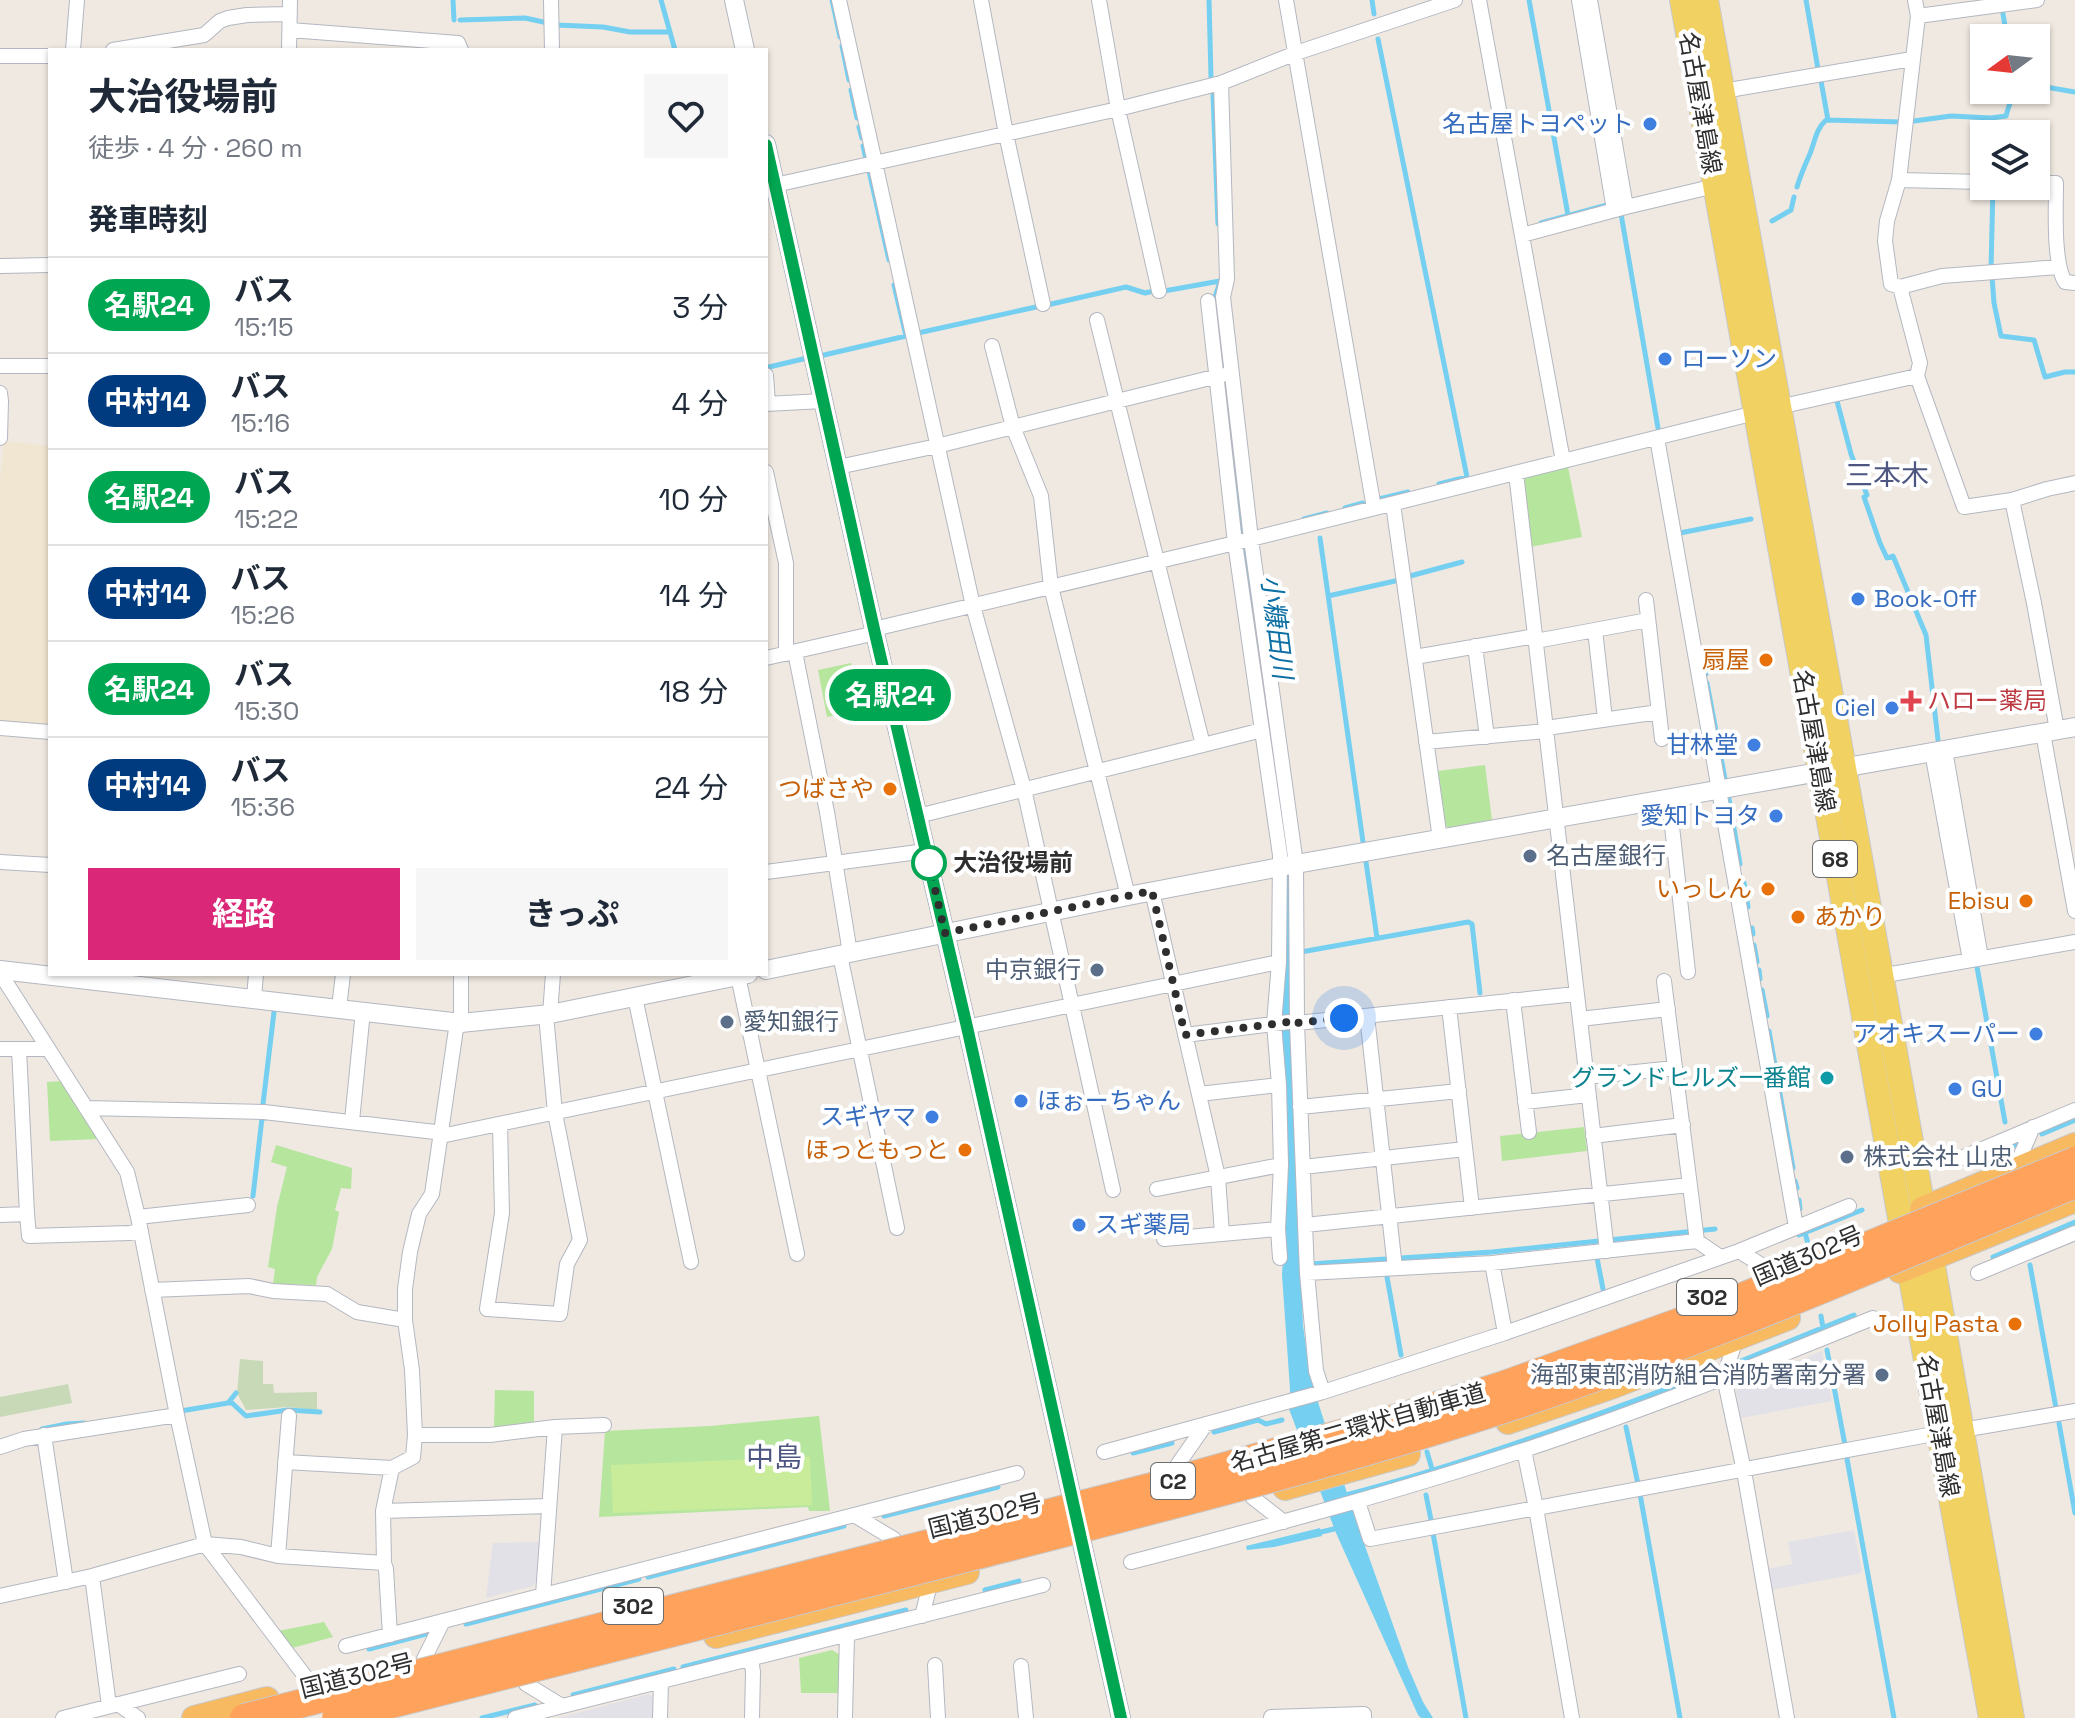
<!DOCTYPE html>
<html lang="ja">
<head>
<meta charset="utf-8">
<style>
  :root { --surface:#fff; --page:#f6f6f7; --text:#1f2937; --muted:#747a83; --line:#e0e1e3; --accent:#db2777 }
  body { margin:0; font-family:"Space Grotesk","Noto Sans JP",sans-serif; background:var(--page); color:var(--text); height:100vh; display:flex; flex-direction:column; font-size:30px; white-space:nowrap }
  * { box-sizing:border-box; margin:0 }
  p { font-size:26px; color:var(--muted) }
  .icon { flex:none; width:44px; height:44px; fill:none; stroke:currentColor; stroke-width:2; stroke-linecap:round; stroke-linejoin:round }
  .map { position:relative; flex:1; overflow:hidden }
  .sheet { position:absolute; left:48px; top:48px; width:720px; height:928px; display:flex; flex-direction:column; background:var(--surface); border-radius:0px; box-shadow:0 2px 6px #0004 }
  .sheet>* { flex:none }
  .badge { padding:0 16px; border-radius:26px; font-size:28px; line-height:52px }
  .needle { width:52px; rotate:255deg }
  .buttons { position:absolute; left:1970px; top:24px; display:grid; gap:16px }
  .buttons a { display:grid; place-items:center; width:80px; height:80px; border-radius:0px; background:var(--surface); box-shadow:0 2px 6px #0004; font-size:40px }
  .you { position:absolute; width:40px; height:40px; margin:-20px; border:6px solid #fff; border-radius:50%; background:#1a73e8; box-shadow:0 0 0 12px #1a73e833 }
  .map>.badge { position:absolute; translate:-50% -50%; box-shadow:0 0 0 4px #fff }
  h2 { padding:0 40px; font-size:30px; line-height:72px }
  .round { display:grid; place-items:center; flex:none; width:84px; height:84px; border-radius:0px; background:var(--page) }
  .headline { display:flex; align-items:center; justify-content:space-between; height:136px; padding:0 40px }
  h1 { font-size:38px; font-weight:700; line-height:60px }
  .cta { display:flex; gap:16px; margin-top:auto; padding:16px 40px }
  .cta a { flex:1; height:92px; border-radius:0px; background:var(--accent); color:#fff; font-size:32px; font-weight:700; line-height:92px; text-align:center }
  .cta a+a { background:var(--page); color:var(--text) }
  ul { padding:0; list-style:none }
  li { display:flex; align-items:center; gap:24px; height:96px; padding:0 40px; border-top:2px solid var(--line) }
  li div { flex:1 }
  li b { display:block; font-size:30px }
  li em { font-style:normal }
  li .badge { min-width:88px; font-weight:700; text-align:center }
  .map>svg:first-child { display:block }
</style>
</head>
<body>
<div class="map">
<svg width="2075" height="1718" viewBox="0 0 2075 1718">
  <rect width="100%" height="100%" fill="#efe9e1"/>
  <path fill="#e3e1e8" d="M1822,1351L1832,1401L1741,1418L1736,1391L1739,1384Z
    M1854,1530L1862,1573L1772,1590L1768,1569L1792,1564L1788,1542Z
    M540,1542L537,1580L533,1586L486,1598L493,1543Z
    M649,1694L656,1699L655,1718H558Z"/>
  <path fill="#f0e6d1" d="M4,441L50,446V727L0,723V482Z"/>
  <path fill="#b6e59e" d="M1568,467L1582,537L1530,547L1522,482L1527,477Z
    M851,663L854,673L860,672L868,709L827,717L818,670Z
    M1485,765L1492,820L1449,828L1445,825L1438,771Z
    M62,1081L98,1139L50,1141L47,1082Z
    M1584,1127L1587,1151L1502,1161L1500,1136Z
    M276,1145L352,1168L351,1189L341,1188L335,1210L339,1212L332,1249L317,1277L316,1285L273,1284L275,1269L268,1267L277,1207L287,1167L271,1162Z
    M495,1390L534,1391V1422L494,1427Z
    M819,1416L830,1511H809L808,1507L599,1517L605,1431L710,1426Z
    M324,1622L333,1637L292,1648L278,1631Z
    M832,1650L840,1655V1693H801L799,1658Z"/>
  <path fill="#c8d9b8" d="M240,1359L263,1361V1384H273L274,1393L317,1392V1410L288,1407L246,1410L237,1393Z
    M68,1384L72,1403L0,1417V1397Z"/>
  <path fill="#c9ec9a" d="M810,1457L812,1505L613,1513L611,1465Z"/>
  <path fill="#75cff0" d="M1291,869L1297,1169L1303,1325L1310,1377L1354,1515L1408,1667L1423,1702L1433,1718H1421L1418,1715L1336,1533L1289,1409L1290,1389L1282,1275L1288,1167L1279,1018L1284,870Z
    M1320,1528L1322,1536L1274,1547L1247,1550L1246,1546Z"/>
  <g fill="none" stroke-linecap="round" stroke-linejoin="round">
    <path stroke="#75cff0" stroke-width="5" d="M453,0L454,20
      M661,0L675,50
      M832,0L840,37
      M1209,0L1211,77
      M1372,0L1374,14
      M1529,0L1568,215
      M1806,0L1818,69
      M2003,14L2007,38
      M460,20L525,18L548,23
      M556,25L603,27L630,32H670
      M1378,39L1467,477L1439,484
      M842,46L849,80
      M1821,81L1828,120
      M2036,87L2040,86L2075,92
      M851,90L857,118
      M1213,94L1218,224
      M1914,121L1951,116L1991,118L2006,116C2010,102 2011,94 2026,90
      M859,127L862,138
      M1992,134L1993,118
      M863,146L866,159
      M869,171L889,260
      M1797,187C1801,174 1804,167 1809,156C1815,143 1815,130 1826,120L1902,122
      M1621,214L1658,428
      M1772,221L1791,210L1794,197
      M1541,223L1607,205
      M1991,269L1993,186
      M1992,276L1994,303L2001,336L2034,340L2045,377L2065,372H2075
      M1220,282L1215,297L1240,522L1288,863
      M1164,291L1220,281
      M1047,305L1126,287L1145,293L1154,291L1153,287
      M918,333L1036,307
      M824,355L906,336L894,285
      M769,367L803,359
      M1837,401L1851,454L1867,495L1864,497L1880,543L1887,558L1893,556L1926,635L1938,740
      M1379,499L1408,492
      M1345,508L1363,503
      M1304,519L1327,513
      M1680,533L1751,519
      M1320,538L1363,842
      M1410,576L1462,562
      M1328,596L1395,581
      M1703,661L1706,674
      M1707,683L1725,779
      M1729,799L1740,864
      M1366,862L1377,938
      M1744,883L1748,907
      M1752,928L1753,934
      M1754,945L1757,962
      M1301,952L1468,922L1472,924L1480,993
      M1977,967L2005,1122
      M1759,970L1760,979
      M1762,990L1767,1016
      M1769,1031L1793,1168
      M263,1104L274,1012
      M2042,1134L2075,1120
      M1974,1162L2020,1143
      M1795,1181L1797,1188
      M253,1196L262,1118H266
      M1799,1200L1800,1209
      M1805,1233L1809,1247
      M1799,1235L1862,1210
      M1993,1257L2075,1222
      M1597,1258L1603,1289
      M1310,1264L1492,1252L1715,1229
      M2030,1265L2056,1408
      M1387,1277L1401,1355
      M1821,1316L1823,1328
      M1827,1350L1845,1445
      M1736,1363L1854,1315
      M228,1403H232L246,1416L288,1410L320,1412
      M181,1411L228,1403L236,1393
      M2059,1423L2075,1513
      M1626,1427L1638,1484
      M42,1429L67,1424L84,1423
      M1214,1432L1258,1420L1266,1424L1282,1420
      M1427,1452L1432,1469
      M1133,1453L1172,1443
      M1847,1459L1894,1718
      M1640,1494L1680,1718
      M1426,1495L1431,1520
      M1342,1496C1470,1463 1594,1416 1717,1370
      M884,1516L998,1487
      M1317,1533L1338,1528
      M1433,1533L1466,1718
      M648,1577L844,1526
      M985,1590L1019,1581
      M466,1624L639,1579
      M369,1649L426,1634
      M683,1667L906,1610
      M573,1695L674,1669
      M482,1718L535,1705"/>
    <defs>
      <path id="minor" d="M551,0L552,50
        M839,0L973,606L1024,789L1113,1190
        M981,0L1006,134L1043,304
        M1099,0L1118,109L1159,291
        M1286,0L1374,508
        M1479,0L1563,461
        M1579,0L1614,210
        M1590,0L1626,207
        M1915,0L1918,16L1899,180L1887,221L1885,241L1891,284L1900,287L1920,363L1917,376L1964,507L2012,500L2047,489L2075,483
        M1918,16L2037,0
        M290,30L458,43L461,50
        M73,50L77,0
        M113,50L204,35L220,21L228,18L247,15L290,14
        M289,50L290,0
        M0,56H50
        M1221,83L1227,279L1223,297L1251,539L1296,864L1297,1023L1307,1273L1316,1371L1323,1392
        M1723,91L1912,59
        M1899,180L1984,182
        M2036,183H2056C2056,208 2053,262 2065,282L2075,283
        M766,187L1118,109L1221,83L1296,53L1455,0
        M1522,235L1626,207L1715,186
        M0,266L50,265
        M1900,287L1942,276L2059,267
        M1208,301L1235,543L1280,855L1279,962L1274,1024L1279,1085L1281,1165L1278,1229L1222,1234
        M1097,320L1117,401L1222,375
        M992,346L1013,427L1041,496L1051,587L1128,896
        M0,366H50
        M766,375L768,404
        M0,393L1,401L0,438
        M766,404L823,401
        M1657,438L1796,1227
        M838,467L937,446L1117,401L1203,745L918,816
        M766,472L786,563V654
        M1516,473L1607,1251
        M2012,500L2034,603L2057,730
        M1393,504L1440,839
        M1646,600L1662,739
        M874,629L1235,543L1779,407L1917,376
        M1595,630L1605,719
        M1536,641L1648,620
        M1475,646L1487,737
        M795,652L827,812L850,953
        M1415,657L1535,636
        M766,658L876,633
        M0,728L50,732
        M1546,728L1659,712
        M2043,733L2075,911
        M1426,742L1546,731
        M1203,745L1262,730
        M1945,750L1981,958
        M1932,752L1970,960
        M1669,799L1688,972
        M0,862L50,865
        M766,872L926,851
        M1152,891L1218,1177L1222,1234L1164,1239
        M840,955L897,1228
        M0,973L127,1172L138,1217L177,1415L205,1544L323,1700
        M738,976L797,1254
        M1880,976L2075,942
        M1664,981L1697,1241
        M635,997L691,1262
        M254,998L256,974
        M1513,1000L1529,1132
        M1449,1007L1472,1208
        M339,1008L343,974
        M550,1014L553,974
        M1367,1016L1395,1268
        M1580,1019L1668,1009
        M461,1023V974
        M1297,1023L1576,994
        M1185,1035L1297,1021
        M0,1049H47
        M1586,1077L1675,1068
        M1199,1094L1279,1085
        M1525,1102L1588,1095
        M1300,1107L1459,1091
        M86,1108L264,1112L435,1132L441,1136L1279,962
        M352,1121L363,1011
        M500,1124L502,1213L487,1309L560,1314L567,1264L580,1240L555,1113L546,1015
        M1593,1136L1683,1125
        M1954,1161L2075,1110
        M1303,1167L1465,1149
        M2014,1171L2033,1127
        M1157,1189L1281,1165
        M27,1214L29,1236L130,1233L141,1231
        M0,1215L27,1214L19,1049
        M138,1217L248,1205
        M1305,1225L1690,1185
        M1278,1229L1280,1258
        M1739,1251L1771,1271
        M1492,1263L1505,1333
        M1307,1273L1492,1263L1697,1241L1719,1256
        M1978,1273L2075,1233
        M152,1290L249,1286L273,1291L327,1294L357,1312L405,1320
        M1736,1339L1724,1377L1744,1471L1787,1718
        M1962,1430L2075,1411
        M44,1435L66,1582
        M415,1435H490L555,1427L604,1425
        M0,1447L24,1439L177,1415
        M1524,1450L1536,1508L1572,1718
        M1104,1452L1323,1392L1505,1333L1739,1251L1849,1206
        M285,1462L392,1468
        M1176,1467L1206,1424
        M1252,1497L1284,1522
        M1358,1502L1370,1539L1939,1433
        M383,1511L549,1506
        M854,1515L894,1539
        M278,1556L289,1416
        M1131,1562C1262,1528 1393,1493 1521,1451C1640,1412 1757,1365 1873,1318
        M92,1576L109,1706
        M543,1595L555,1427
        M0,1596L92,1576L205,1544L241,1547L278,1556L384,1563
        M922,1616L931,1581
        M390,1635L386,1569L384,1563L383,1511L392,1468L413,1457L415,1435L412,1370L405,1320V1289L410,1252L419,1214L432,1194L457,1022
        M346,1646L1017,1473
        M424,1659L443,1621
        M751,1659L753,1672L752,1718
        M935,1665L938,1718
        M1021,1666L1026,1718
        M526,1684L562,1706
        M118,1704L138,1718
        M63,1718L239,1674
        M515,1718L1043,1585
        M660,1718L661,1681
        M845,1718L847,1634
        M1271,1718V1717L1364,1714V1718"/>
      <path id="tertiary" d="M734,0L745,50
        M766,144L874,629L967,1027L1121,1718
        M0,970L461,1023L550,1014L748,974
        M766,970L1128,896L1296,864L2075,727"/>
      <path id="primary" d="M1682,0L1900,1218L1991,1718
        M1706,0L1923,1208L2012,1718"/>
      <path id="trunk" d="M1922,1209L2075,1145
        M1900,1271L2075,1200
        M1508,1422L1611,1387L1788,1318
        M1285,1488L1408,1454
        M716,1636L967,1572
        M194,1718L267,1699"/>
    </defs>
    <use href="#minor" stroke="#b4b7c1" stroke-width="16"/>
    <use href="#tertiary" stroke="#b4b7c1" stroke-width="20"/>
    <use href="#primary" stroke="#c9c9c9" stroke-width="26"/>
    <use href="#trunk" stroke="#c9c9c9" stroke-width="26"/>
    <use href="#minor" stroke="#fff" stroke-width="14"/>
    <use href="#tertiary" stroke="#fff" stroke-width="18"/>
    <use href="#primary" stroke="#f2d163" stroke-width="24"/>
    <use href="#trunk" stroke="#f8ba60" stroke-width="24"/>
    <defs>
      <path id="motorway-bridge" d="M244,1718L1159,1485L1401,1417L1504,1385L1691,1318L2075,1161
        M336,1718C546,1664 756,1611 966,1558C1149,1511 1334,1465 1513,1406C1704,1342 1889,1261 2075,1184"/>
    </defs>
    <use href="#motorway-bridge" stroke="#c9c9c9" stroke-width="30" stroke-linecap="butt"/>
    <use href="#motorway-bridge" stroke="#ffa35c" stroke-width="28"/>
  </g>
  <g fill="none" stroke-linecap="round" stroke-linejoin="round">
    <defs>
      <path id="line" d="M766,145L874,629L967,1027L1121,1718"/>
    </defs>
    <use href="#line" stroke="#fff" stroke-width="18"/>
    <use href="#line" stroke="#00a651" stroke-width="12"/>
    <path stroke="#2e2e2e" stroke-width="8" stroke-dasharray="0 14.4" d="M929,863L945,933L1152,891L1185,1035L1297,1021V1023L1344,1018"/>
  </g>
  <g fill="#3f7fe0" stroke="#fff" stroke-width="3">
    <circle cx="1650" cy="124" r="8"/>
    <circle cx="1665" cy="359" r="8"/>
    <circle cx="1858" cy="599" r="8"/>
    <circle cx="1892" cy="708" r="8"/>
    <circle cx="1754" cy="745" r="8"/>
    <circle cx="1776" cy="816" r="8"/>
    <circle cx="2036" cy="1034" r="8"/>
    <circle cx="1955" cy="1089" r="8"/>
    <circle cx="1021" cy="1101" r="8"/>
    <circle cx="932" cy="1117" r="8"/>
    <circle cx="1079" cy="1225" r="8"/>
  </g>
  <g fill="#e8710a" stroke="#fff" stroke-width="3">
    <circle cx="1766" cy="660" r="8"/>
    <circle cx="890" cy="789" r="8"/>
    <circle cx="1768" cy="889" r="8"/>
    <circle cx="2026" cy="901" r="8"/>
    <circle cx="1798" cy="917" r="8"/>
    <circle cx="965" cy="1150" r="8"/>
    <circle cx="2015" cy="1324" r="8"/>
  </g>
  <path fill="#e0444e" stroke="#fff" stroke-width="3" d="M1907 689h8v8h8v8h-8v8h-8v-8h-8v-8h8z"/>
  <g fill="#5c6f8a" stroke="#fff" stroke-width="3">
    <circle cx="1530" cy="856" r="8"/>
    <circle cx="1097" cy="970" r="8"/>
    <circle cx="727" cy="1022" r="8"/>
    <circle cx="1847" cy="1157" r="8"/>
    <circle cx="1882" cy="1375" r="8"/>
  </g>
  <circle fill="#fff" stroke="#00a651" stroke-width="4" cx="929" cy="863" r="16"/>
  <circle fill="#0f9aa8" stroke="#fff" stroke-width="3" cx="1827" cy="1078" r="8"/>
  <g text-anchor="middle" stroke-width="8" stroke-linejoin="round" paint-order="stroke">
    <g fill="#fff" stroke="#6d6d6d" stroke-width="2">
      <rect x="1813" y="841" width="44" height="36" rx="6"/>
      <rect x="1677" y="1279" width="60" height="36" rx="6"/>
      <rect x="1151" y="1463" width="44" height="36" rx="6"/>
      <rect x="603" y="1588" width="60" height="36" rx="6"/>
    </g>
    <g font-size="22" font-weight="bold" fill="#2e2e2e">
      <text x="1835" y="867">68</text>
      <text x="1707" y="1305">302</text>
      <text x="1173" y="1489">C2</text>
      <text x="633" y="1614">302</text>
    </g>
    <g font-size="24" fill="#2e2e2e" stroke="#fff">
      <text transform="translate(1700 103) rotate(80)" y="8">名古屋津島線</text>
      <text transform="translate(1814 741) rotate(80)" y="8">名古屋津島線</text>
      <text transform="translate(1808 1256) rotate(-23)" y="8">国道302号</text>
      <text transform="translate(1938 1426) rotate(80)" y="8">名古屋津島線</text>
      <text transform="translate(1358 1428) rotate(-16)" y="8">名古屋第二環状自動車道</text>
      <text transform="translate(985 1516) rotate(-14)" y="8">国道302号</text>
      <text transform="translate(357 1676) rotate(-14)" y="8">国道302号</text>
    </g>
    <g font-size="24" fill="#366cbe" stroke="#fff" text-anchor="end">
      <text x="1634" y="132">名古屋トヨペット</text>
      <text x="1681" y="367" text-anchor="start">ローソン</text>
      <text x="1874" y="607" text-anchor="start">Book-Off</text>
      <text x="1876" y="716">Ciel</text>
      <text x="1738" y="753">甘林堂</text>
      <text x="1760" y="824">愛知トヨタ</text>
      <text x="2020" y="1042">アオキスーパー</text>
      <text x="1971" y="1097" text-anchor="start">GU</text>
      <text x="1037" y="1109" text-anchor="start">ほぉーちゃん</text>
      <text x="916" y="1125">スギヤマ</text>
      <text x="1095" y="1233" text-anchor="start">スギ薬局</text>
    </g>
    <g font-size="24" fill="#c56008" stroke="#fff" text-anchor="end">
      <text x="1750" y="668">扇屋</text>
      <text x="874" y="797">つばさや</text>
      <text x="1752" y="897">いっしん</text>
      <text x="2010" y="909">Ebisu</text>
      <text x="1814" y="925" text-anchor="start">あかり</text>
      <text x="949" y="1158">ほっともっと</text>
      <text x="1999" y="1332">Jolly Pasta</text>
    </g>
    <g font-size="24" fill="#be3a42" stroke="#fff" text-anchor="start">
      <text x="1927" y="709">ハロー薬局</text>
    </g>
    <g font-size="24" fill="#4e5e75" stroke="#fff" text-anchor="start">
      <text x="1546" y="864">名古屋銀行</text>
      <text x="1081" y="978" text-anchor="end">中京銀行</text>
      <text x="743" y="1030">愛知銀行</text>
      <text x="1863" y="1165">株式会社 山忠</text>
      <text x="1866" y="1383" text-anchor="end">海部東部消防組合消防署南分署</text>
    </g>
    <g font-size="24" font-weight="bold" fill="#2e2e2e" stroke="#fff" text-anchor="start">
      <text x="953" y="871">大治役場前</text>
    </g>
    <g font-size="24" fill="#0d838f" stroke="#fff" text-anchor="end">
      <text x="1811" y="1086">グランドヒルズ一番館</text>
    </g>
    <g font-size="26" font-style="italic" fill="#0d6fa3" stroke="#fff">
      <text transform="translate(1277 627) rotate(83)" y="9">小糠田川</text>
    </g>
    <g font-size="28" fill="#4d5680" stroke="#fff">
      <text x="1887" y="485">三本木</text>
      <text x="774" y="1467">中島</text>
    </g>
  </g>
</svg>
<div class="buttons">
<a><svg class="needle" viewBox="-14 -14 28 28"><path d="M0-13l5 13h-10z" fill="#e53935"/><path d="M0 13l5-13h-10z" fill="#747a83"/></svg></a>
<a><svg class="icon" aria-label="layers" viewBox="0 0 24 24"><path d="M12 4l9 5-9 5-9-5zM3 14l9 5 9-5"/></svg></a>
</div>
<div class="you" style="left:1344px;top:1018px"></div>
<b class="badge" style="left:890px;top:695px;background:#00a651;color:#fff">名駅24</b>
<section class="sheet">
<div class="headline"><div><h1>大治役場前</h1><p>徒歩 · 4 分 · 260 m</p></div><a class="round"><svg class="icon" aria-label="heart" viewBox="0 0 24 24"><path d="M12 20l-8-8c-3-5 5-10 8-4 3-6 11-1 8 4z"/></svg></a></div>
<h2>発車時刻</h2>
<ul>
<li><span class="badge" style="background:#00a651;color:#fff">名駅24</span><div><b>バス</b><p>15:15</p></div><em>3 分</em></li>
<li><span class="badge" style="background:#003b80;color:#fff">中村14</span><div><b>バス</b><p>15:16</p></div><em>4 分</em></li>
<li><span class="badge" style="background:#00a651;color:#fff">名駅24</span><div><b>バス</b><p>15:22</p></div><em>10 分</em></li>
<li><span class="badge" style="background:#003b80;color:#fff">中村14</span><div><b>バス</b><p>15:26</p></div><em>14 分</em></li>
<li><span class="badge" style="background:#00a651;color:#fff">名駅24</span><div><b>バス</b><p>15:30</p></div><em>18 分</em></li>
<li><span class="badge" style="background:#003b80;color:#fff">中村14</span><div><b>バス</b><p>15:36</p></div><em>24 分</em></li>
</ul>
<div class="cta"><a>経路</a><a>きっぷ</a></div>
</section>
</div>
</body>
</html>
